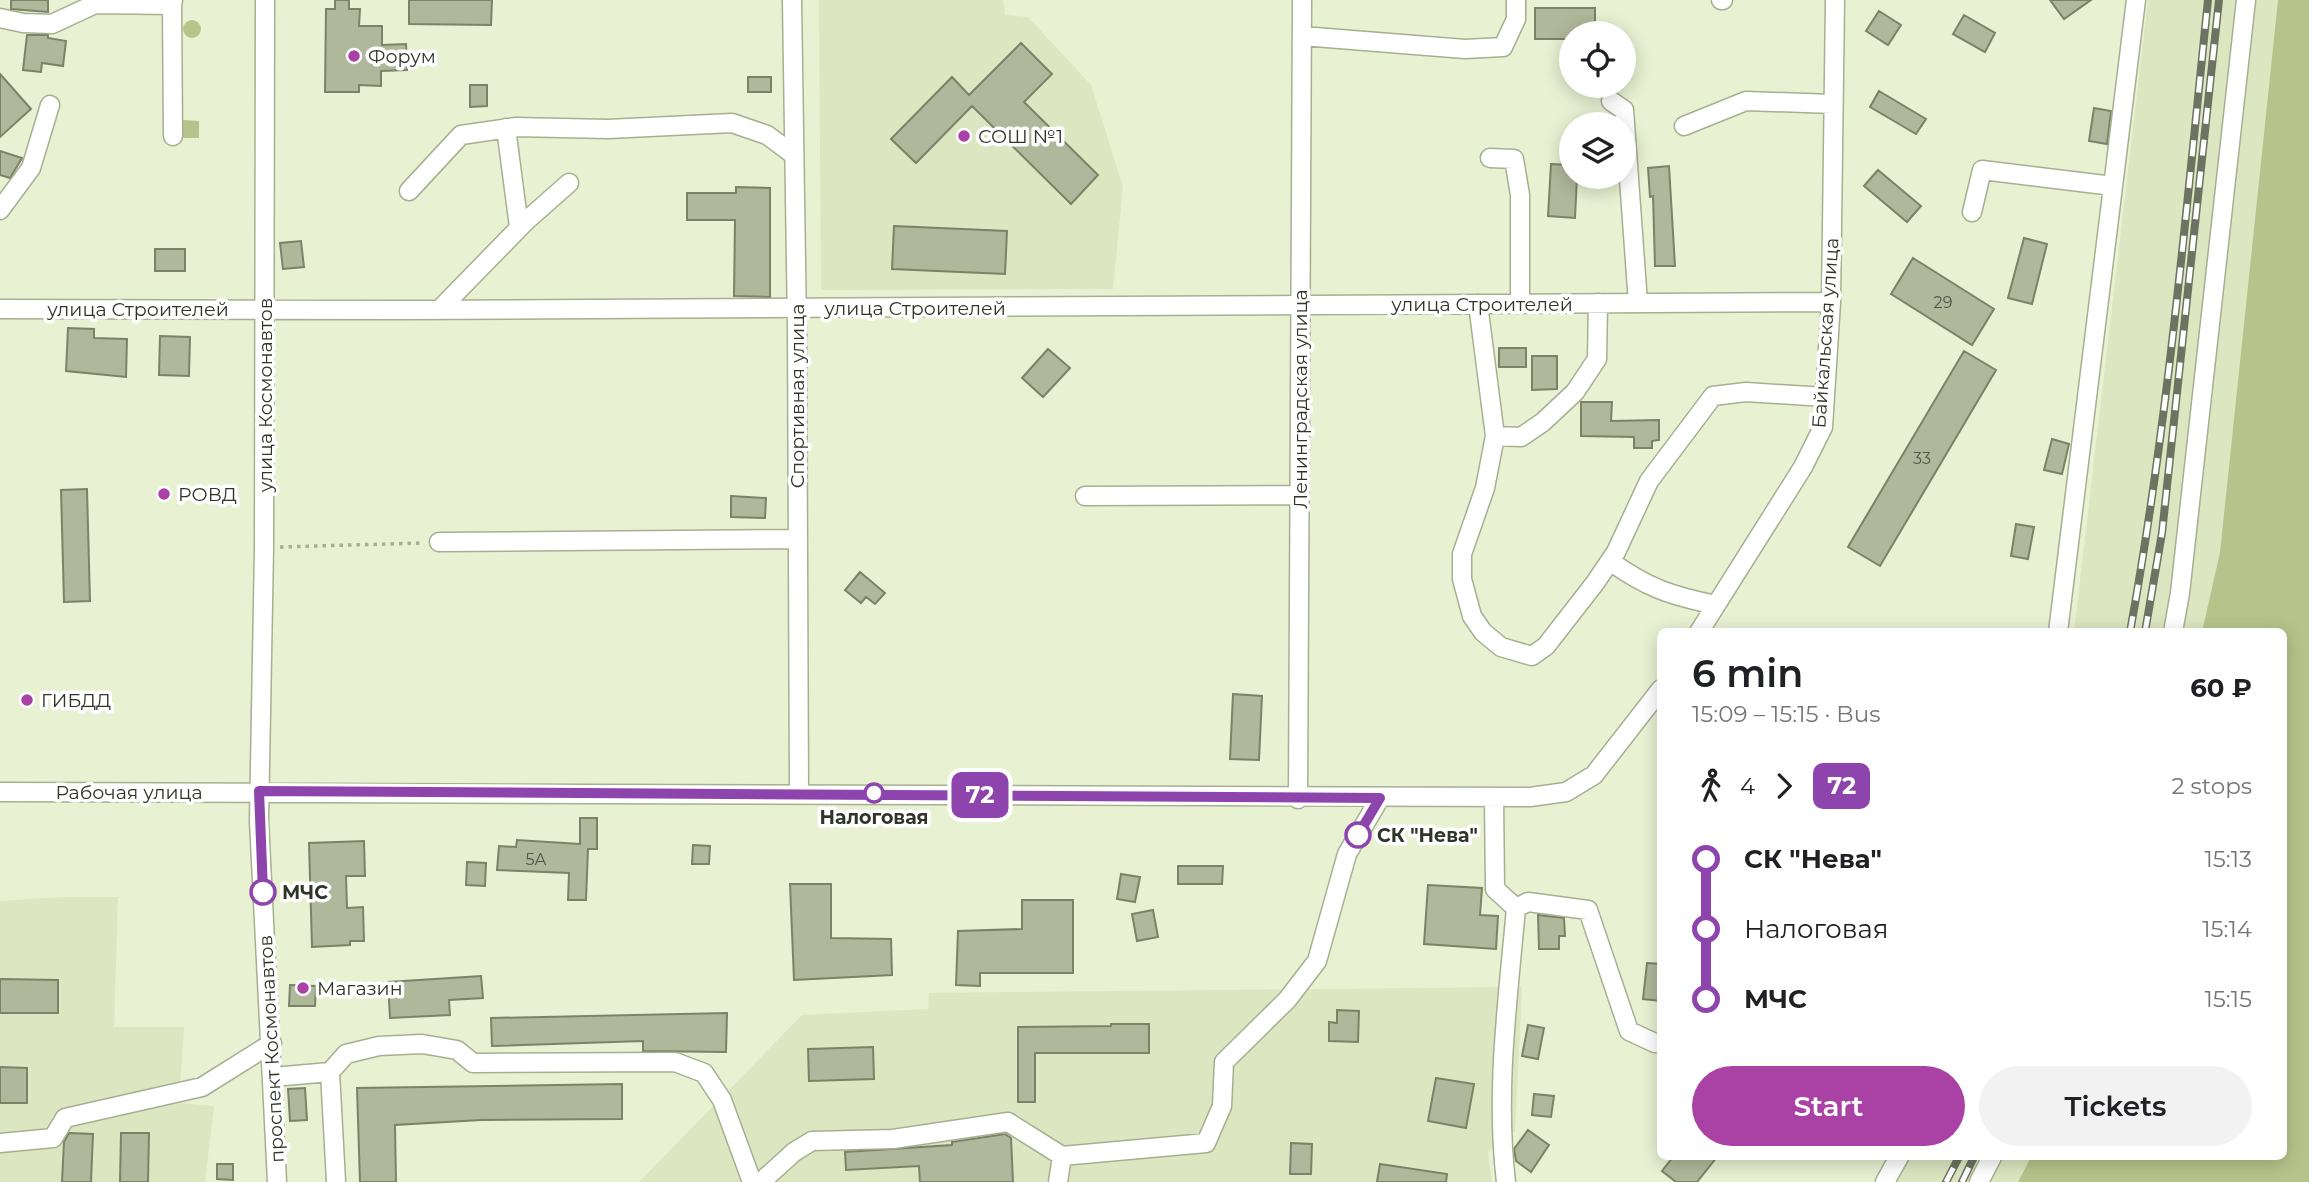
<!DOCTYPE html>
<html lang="en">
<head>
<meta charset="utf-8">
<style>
  :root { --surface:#fff; --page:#f2f2f2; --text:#202124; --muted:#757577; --accent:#aa41a4 }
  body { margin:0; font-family:Montserrat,sans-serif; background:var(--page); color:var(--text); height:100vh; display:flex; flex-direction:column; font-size:26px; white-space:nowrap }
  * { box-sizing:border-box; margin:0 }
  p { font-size:23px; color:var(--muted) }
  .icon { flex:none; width:38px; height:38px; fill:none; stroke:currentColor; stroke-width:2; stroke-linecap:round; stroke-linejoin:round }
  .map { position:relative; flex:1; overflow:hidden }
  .side { position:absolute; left:1657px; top:628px; width:630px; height:532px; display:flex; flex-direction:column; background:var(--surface); border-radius:10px; box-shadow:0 4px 18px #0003 }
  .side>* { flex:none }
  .badge { padding:0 14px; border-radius:10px; font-size:24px; line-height:46px }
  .buttons { position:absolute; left:1559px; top:21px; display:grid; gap:14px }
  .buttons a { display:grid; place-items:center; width:77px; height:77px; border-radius:50%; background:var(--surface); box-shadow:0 4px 18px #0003; font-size:35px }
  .map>.badge { position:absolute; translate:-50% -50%; box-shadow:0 0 0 4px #fff }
  .legs { display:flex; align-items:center; gap:10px; height:77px; padding:0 35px; font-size:23px }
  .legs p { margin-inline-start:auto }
  .overview { display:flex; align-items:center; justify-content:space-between; height:119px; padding:0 35px }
  h1 { font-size:38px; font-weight:600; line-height:52px }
  .action { display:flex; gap:14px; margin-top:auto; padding:14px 35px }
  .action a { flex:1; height:80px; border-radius:42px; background:var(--accent); color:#fff; font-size:28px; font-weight:600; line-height:80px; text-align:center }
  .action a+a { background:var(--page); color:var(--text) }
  ul { padding:0 35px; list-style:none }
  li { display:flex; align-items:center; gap:24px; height:70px; font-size:26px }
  li i { display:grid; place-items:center; width:10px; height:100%; margin:0 9px; background:currentColor }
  li i::after { content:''; width:18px; height:18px; margin:-9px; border:5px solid; border-radius:50%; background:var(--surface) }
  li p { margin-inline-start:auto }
  li:first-child i { background:linear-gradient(#0000 50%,currentColor 0) }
  li:last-child i { background:linear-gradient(currentColor 50%,#0000 0) }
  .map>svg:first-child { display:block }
</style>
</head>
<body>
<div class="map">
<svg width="2309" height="1182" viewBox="0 0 2309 1182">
  <rect width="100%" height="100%" fill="#e8f1d2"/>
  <path fill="#dce6c1" d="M819,0H1003L1005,15L1028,17L1091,85L1123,187L1113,289L821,290Z
    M2148,0H2278L2220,552L2202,632H2074Z
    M64,897H118L114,1027H184L179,1103L214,1106L205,1182H0V901Z
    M1522,987L1515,1131L1488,1152L1492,1182H639L802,1015L928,1009L929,993Z
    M1910,1157H2031L2018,1182H1897Z"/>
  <path fill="#b6c48b" d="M2278,0H2309V1182H2018L2031,1157H2284V632H2202L2220,552Z
    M183 29a9 9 0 1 1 18 0a9 9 0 1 1-18 0Z
    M183,120L199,121V138H183Z"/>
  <path fill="#b0b89b" stroke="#7b8267" stroke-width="2" d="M11,0H48V12L11,9Z
    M335,0H349V9H360L359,26H382V45L406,44L407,70L381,71V86L359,85V92H325L326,9H335Z
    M409,0H492L491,25L409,24Z
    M2050,0H2091L2064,19Z
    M1535,8H1595V33H1572V39H1535Z
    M1879,11L1901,25L1888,45L1866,31Z
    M1964,15L1995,33L1985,52L1953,34Z
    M27,35H48V38L66,41L63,66L42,63L41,72L23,70Z
    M1021,43L1052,74L1024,102L1098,175L1071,204L972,106L916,163L891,139L952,77L969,95Z
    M0,74L31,109L0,137Z
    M748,77H771V92H748Z
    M470,85H487V106L470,107Z
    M1879,91L1926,119L1916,134L1870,107Z
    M2094,108L2111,111L2107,144L2089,141Z
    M0,151L22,158L10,178L0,175Z
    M1551,164L1572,165V177H1577L1575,218L1548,216Z
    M1669,166L1675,266H1655L1653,196L1650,197L1648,168Z
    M1878,170L1921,206L1907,222L1864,186Z
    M736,187L770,188V297L734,296L735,220H687V193H736Z
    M894,226L1007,231L1005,274L892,269Z
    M2024,238L2047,244L2032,304L2008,298Z
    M301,241L304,267L283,269L280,243Z
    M155,249H185V271H155Z
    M1913,258L1994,309L1972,345L1891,294Z
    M68,328L94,329V338L127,339L126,377L66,371Z
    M160,336L190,337L189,376L159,375Z
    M1499,348H1526V367H1499Z
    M1048,349L1070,368L1043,397L1022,378Z
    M1964,351L1996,370L1880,566L1848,547Z
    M1532,356H1557V389L1532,390Z
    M1581,402H1612L1611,421L1659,420V440L1652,441V448H1634V437L1581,436Z
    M2052,439L2069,444L2062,474L2044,470Z
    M87,489L90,601L64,602L61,490Z
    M731,496L766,498L765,518L731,517Z
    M2016,524L2034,527L2028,559L2011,556Z
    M860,572L885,593L875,604L866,597L861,603L845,590Z
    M1233,694L1262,696L1259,760L1230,759Z
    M580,818H597V849H588L586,900H568L569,873L497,870L499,846L516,847L517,840L580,844Z
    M364,841L365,876H346L347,908L363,907L364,941H350V945L312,947L309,843Z
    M693,845L710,846L709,864H692Z
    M467,862L486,863L485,886L466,885Z
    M1178,866H1223L1222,884H1178Z
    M1121,874L1140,877L1135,902L1117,899Z
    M790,884H831V938L891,939L892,975L794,980Z
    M1428,885L1482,888L1480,915L1498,916L1496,949L1424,944Z
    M1022,900H1073V973H980V986L956,985L958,931L1022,929Z
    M1153,910L1158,937L1137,941L1132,914Z
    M1538,915L1564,918L1565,936H1559V949H1539Z
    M1647,963L1661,964V1001L1643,999Z
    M481,976L483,998L449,1000L450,1015L390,1018L388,982Z
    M0,979L58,980V1013H0Z
    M290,985L316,986L315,1006H289Z
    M1337,1010L1359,1011L1358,1042L1329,1041V1022L1337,1023Z
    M727,1013L726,1052L643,1051V1041L492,1046L491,1018Z
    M1111,1024H1149V1053H1035V1102H1018V1027L1111,1026Z
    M1528,1025L1544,1028L1538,1059L1522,1056Z
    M873,1047L874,1079L809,1081L808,1049Z
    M0,1067L27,1068V1103H0Z
    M1436,1078L1474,1084L1466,1128L1428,1121Z
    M622,1084V1119L481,1120L395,1125L396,1182H360L357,1088Z
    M305,1088L307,1120L290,1121L288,1089Z
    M1534,1094L1554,1096L1551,1117L1532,1115Z
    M1528,1130L1549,1145L1531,1172L1516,1161L1514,1149Z
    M69,1133L93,1134L91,1182H62L64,1142Z
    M121,1133H149L148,1182H120Z
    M1005,1134L1011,1138L1013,1182H920L919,1166L846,1170L845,1152L952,1145V1142Z
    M1291,1143L1312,1144L1311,1174H1290Z
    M1673,1157H1717L1697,1182H1676L1662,1171Z
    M217,1164H233V1180L217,1179Z
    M1380,1164L1447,1174L1446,1182H1377Z"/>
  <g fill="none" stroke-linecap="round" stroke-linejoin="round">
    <defs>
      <path id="minor" d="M265,0L264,548L259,821L277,1182
        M792,0L797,328L799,792
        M1721,0H1723
        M172,5L173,136
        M0,18L23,23L52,24L95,4L172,5L173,0
        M1302,36L1465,49L1503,47L1516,19V0
        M1611,101L1624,110L1638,303
        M1684,126L1746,101L1833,104
        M506,128L519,227
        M1490,158L1514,159L1520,195V304
        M409,191L461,135L516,127L608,129L732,123L767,135L794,155
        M0,210L31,168L50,105
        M1972,212L1982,170L2113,186
        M1478,304L1495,436L1485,488L1462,554V579L1472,616L1483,632L1501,647L1532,656L1546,646L1595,583L1616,552L1649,481L1713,396L1746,392L1825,397
        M0,309L405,310L1831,302
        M439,310L526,221L569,183
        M1495,436L1521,437L1543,422L1575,392L1597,359L1598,303
        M1085,496L1300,495
        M439,542L798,539
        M1610,561C1647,588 1672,596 1716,605
        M1699,632L1803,467L1823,427L1831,302L1835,0
        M2058,632L2136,0
        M2173,632L2180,593L2246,0
        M0,792L1530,797L1566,792L1594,775L1661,689
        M1494,798L1495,889L1516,908C1508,999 1495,1091 1506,1182
        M1298,799L1302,0
        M1516,908L1528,902L1588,910L1629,1031L1655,1043
        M273,1077L330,1072
        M0,1143L53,1138L65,1118L202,1087L272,1043
        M336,1182L330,1072L346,1054L379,1046L422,1044L457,1050L473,1063L675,1062L704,1073L722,1100L752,1182
        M761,1182L794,1152L812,1141L893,1139L1008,1122L1062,1156L1206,1143L1222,1106L1224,1062L1287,1000L1317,961L1347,854L1380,798
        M1058,1182L1062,1156
        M1885,1182L1899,1157
        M1979,1182L1992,1157"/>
    </defs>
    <use href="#minor" stroke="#a7af92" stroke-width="21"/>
    <path stroke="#a6ae95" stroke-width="3.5" stroke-dasharray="3.5 5" stroke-linecap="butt" d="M280,547L423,543"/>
    <use href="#minor" stroke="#fff" stroke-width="18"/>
    <defs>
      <path id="rail" d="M2130,632C2168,423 2186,211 2208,0
        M2145,632L2162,533L2219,0
        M1946,1182L1959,1157
        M1962,1182L1974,1157"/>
    </defs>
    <use href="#rail" stroke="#6d7361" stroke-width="8"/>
    <use href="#rail" stroke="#fff" stroke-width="5" stroke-dasharray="16" stroke-linecap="butt"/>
  </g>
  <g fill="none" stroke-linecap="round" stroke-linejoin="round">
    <defs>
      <path id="line-1" d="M263,892L259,791L1380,798L1358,835"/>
    </defs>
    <use href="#line-1" stroke="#fff" stroke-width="16"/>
    <use href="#line-1" stroke="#8e44ad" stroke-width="10"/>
  </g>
  <g fill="#aa41a4" stroke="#fff" stroke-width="2.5">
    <circle cx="354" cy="56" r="7"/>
    <circle cx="964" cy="136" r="7"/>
    <circle cx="164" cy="494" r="7"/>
    <circle cx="27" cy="700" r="7"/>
    <circle cx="303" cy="988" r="7"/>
  </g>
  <g fill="#fff" stroke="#8e44ad" stroke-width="3.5">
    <circle cx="874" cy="793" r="9"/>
    <circle cx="1358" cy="835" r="12"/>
    <circle cx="263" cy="892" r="12"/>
  </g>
  <g text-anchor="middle" stroke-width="7" stroke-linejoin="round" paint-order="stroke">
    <g font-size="16" fill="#515646">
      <text x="1943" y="308">29</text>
      <text x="1922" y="464">33</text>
      <text x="536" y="865">5А</text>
    </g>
    <g font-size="19" fill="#313529" stroke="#fff" text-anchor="start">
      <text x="368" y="63">Форум</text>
      <text x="978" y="143">СОШ №1</text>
      <text x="178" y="501">РОВД</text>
      <text x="41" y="707">ГИБДД</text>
      <text x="317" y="995">Магазин</text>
    </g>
    <g font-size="19" fill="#313529" stroke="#fff">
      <text x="1482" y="311">улица Строителей</text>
      <text x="915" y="315">улица Строителей</text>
      <text x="138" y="316">улица Строителей</text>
      <text transform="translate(1825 333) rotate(-86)" y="7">Байкальская улица</text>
      <text transform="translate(265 395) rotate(-90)" y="7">улица Космонавтов</text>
      <text transform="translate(797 396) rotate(-90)" y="7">Спортивная улица</text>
      <text transform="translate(1300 399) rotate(-90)" y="7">Ленинградская улица</text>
      <text x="129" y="799">Рабочая улица</text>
      <text transform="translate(271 1049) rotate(-93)" y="7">проспект Космонавтов</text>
    </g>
    <g font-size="19" font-weight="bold" fill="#313529" stroke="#fff" text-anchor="start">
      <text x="874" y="824" text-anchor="middle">Налоговая</text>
      <text x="1377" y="842">СК "Нева"</text>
      <text x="282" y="899">МЧС</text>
    </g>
  </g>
</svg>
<div class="buttons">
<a><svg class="icon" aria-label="locate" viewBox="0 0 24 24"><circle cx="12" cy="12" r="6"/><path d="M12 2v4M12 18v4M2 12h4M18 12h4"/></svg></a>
<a><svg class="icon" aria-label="layers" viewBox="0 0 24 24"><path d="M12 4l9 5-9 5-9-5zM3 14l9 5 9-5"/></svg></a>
</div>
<b class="badge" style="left:980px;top:795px;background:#8e44ad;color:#fff">72</b>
<section class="side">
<div class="overview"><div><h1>6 min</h1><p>15:09 – 15:15 · Bus</p></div><b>60 ₽</b></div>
<div class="legs"><svg class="icon" aria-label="walk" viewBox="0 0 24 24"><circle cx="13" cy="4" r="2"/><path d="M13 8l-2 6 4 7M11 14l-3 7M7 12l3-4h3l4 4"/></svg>4<svg class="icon" aria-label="forward" viewBox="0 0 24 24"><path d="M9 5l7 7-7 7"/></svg><b class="badge" style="background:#8e44ad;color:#fff">72</b><p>2 stops</p></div>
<ul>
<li><i style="color:#8e44ad"></i><b>СК &quot;Нева&quot;</b><p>15:13</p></li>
<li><i style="color:#8e44ad"></i><span>Налоговая</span><p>15:14</p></li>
<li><i style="color:#8e44ad"></i><b>МЧС</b><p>15:15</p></li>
</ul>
<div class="action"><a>Start</a><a>Tickets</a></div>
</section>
</div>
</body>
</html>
